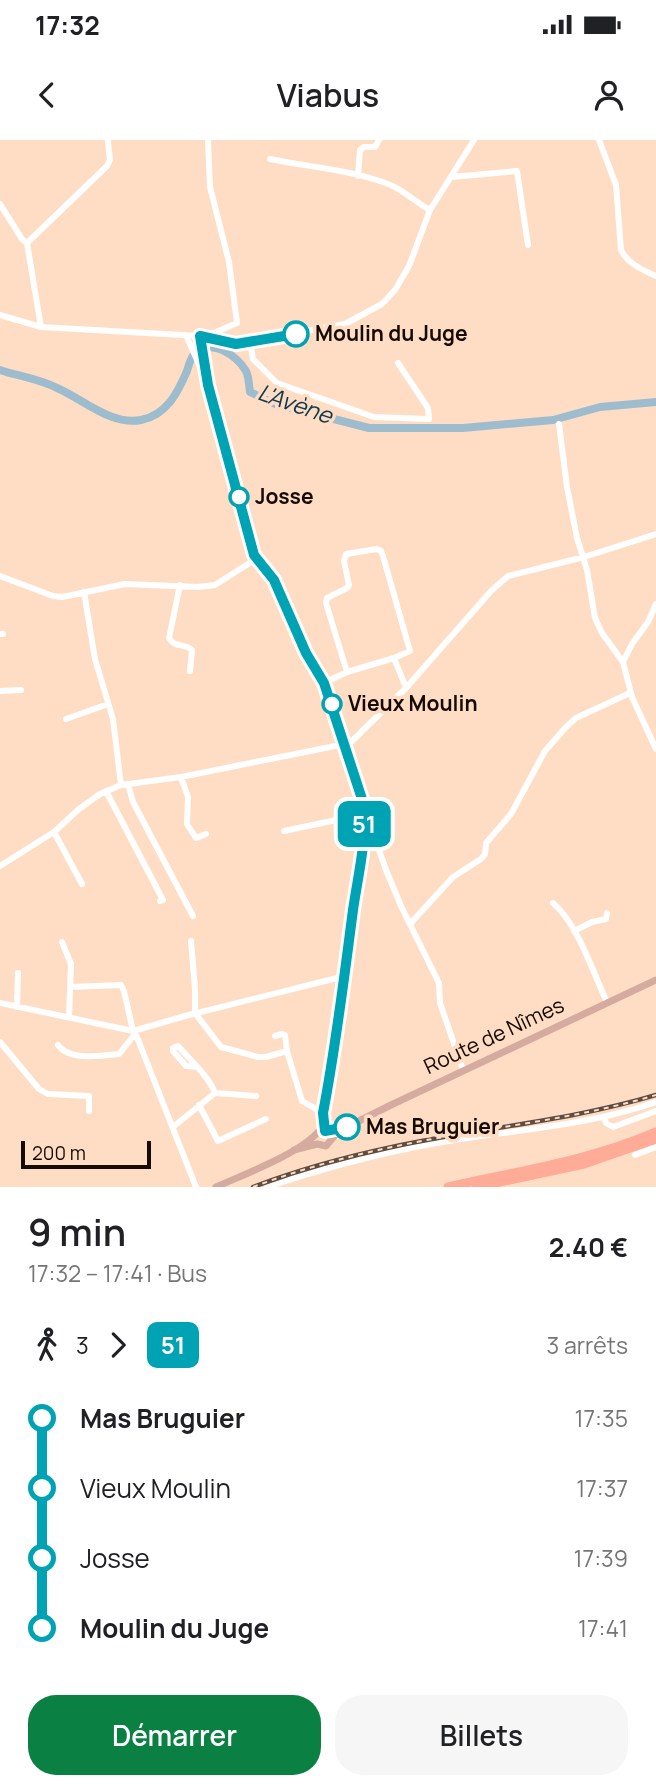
<!DOCTYPE html>
<html lang="fr">
<head>
<meta charset="utf-8">
<style>
  :root { --surface:#fff; --page:#f6f6f6; --text:#202124; --muted:#757577; --accent:#0b8043 }
  body { margin:0; font-family:Manrope,sans-serif; background:var(--page); color:var(--text); height:100vh; display:flex; flex-direction:column; font-size:26px; white-space:nowrap }
  * { box-sizing:border-box; margin:0 }
  p { font-size:23px; color:var(--muted) }
  .icon { flex:none; width:38px; height:38px; fill:none; stroke:currentColor; stroke-width:2; stroke-linecap:round; stroke-linejoin:round }
  .map { position:relative; height:1047px; overflow:hidden }
  .side { display:flex; flex-direction:column; background:var(--surface); flex:1 }
  .side>* { flex:none }
  .badge { padding:0 14px; border-radius:10px; font-size:24px; line-height:46px }
  .scale { position:absolute; left:21px; bottom:18px; width:130px; box-sizing:border-box; padding-left:7px; border:4px solid #150b04; border-top:0; font-size:19px; line-height:24px; white-space:nowrap; color:#150b04; -webkit-text-stroke:5px #ffddc4; paint-order:stroke }
  .map>.badge { position:absolute; translate:-50% -50%; box-shadow:0 0 0 4px #fff }
  .legs { display:flex; align-items:center; gap:10px; height:77px; padding:0 28px; font-size:23px }
  .legs p { margin-inline-start:auto }
  .overview { display:flex; align-items:center; justify-content:space-between; height:119px; padding:0 28px }
  h1 { font-size:38px; font-weight:600; line-height:52px }
  .action { display:flex; gap:14px; margin-top:auto; padding:14px 28px }
  .action a { flex:1; height:80px; border-radius:28px; background:var(--accent); color:#fff; font-size:28px; font-weight:600; line-height:80px; text-align:center }
  .action a+a { background:var(--page); color:var(--text) }
  ul { padding:0 28px; list-style:none }
  li { display:flex; align-items:center; gap:24px; height:70px; font-size:26px }
  li i { display:grid; place-items:center; width:10px; height:100%; margin:0 9px; background:currentColor }
  li i::after { content:''; width:18px; height:18px; margin:-9px; border:5px solid; border-radius:50%; background:var(--surface) }
  li p { margin-inline-start:auto }
  li:first-child i { background:linear-gradient(#0000 50%,currentColor 0) }
  li:last-child i { background:linear-gradient(currentColor 50%,#0000 0) }
  .status { display:flex; justify-content:space-between; align-items:center; height:49px; padding:0 35px; background:var(--surface); direction:ltr }
  .status svg { height:19px; fill:currentColor }
  header { display:flex; justify-content:space-between; align-items:center; height:91px; padding:0 28px; background:var(--surface); font-size:32px; font-weight:600 }
  .map>svg:first-child { display:block }
</style>
</head>
<body>
<div class="status"><b>17:32</b><svg viewBox="0 0 49 12"><path d="M0 12V9h3v3zM5 12V6h3v6zM10 12V3h3v9zM15 12V0h3v12zM26 1h20v11H26zM47 4h2v5h-2z"/></svg></div>
<header><svg class="icon" aria-label="back" viewBox="0 0 24 24"><path d="M15 5l-7 7 7 7"/></svg>Viabus<svg class="icon" aria-label="person" viewBox="0 0 24 24"><circle cx="12" cy="8" r="4"/><path d="M4 21q1-7 8-7t8 7"/></svg></header>
<div class="map">
<svg width="656" height="1047" viewBox="0 0 656 1047">
  <rect width="100%" height="100%" fill="#ffddc4"/>
  <g fill="none" stroke-linecap="round" stroke-linejoin="round">
    <path stroke="#9dbdcf" stroke-width="8" d="M0,230C18,236 40,239 57,248C83,259 111,286 141,280C167,275 178,252 187,231C189,224 191,216 196,212C213,199 237,216 246,231C249,237 249,246 250,252L275,264L369,288H463L553,280L600,267L656,262"/>
    <path stroke="#fff" stroke-width="6" d="M208,0L210,47L229,122L237,183L214,193L211,198
      M599,0L616,45L621,110C628,124 643,130 656,136
      M270,19C309,27 352,30 388,44C404,50 415,62 430,70
      M358,36L360,10L364,7H375L379,0
      M452,37L517,31L528,105
      M0,64L22,99L27,103L41,187
      M27,103L107,26L110,20L108,1
      M0,175L41,187L200,196L236,204L345,184L382,164L395,150L409,126L430,70L474,0
      M186,195L208,245L254,415L274,440L306,513L324,543L363,662L365,679L345,836L319,991
      M200,196L204,225
      M250,202L253,219L277,243L374,277L429,279L428,268L398,223
      M559,284L567,347L577,398L587,430L595,478L602,493L623,522L632,557L656,609
      M0,436L53,456L62,457L125,444L198,447L215,445L256,419
      M180,445L169,498C174,508 185,503 192,510L190,531
      M84,452L95,519L113,579L121,645
      M0,494H3
      M394,518L406,548
      M623,522L632,504L648,482L656,464
      M324,543L347,532L394,518L410,511L383,416L381,411L377,409L346,414L344,421L349,445L347,448L327,458L326,463L347,532
      M0,551L21,550
      M66,579L108,564
      M181,637L188,657L187,684L196,698L206,694
      M128,644L133,662L193,776
      M106,651L163,760L160,761
      M365,679L369,681L386,730L401,766L439,843L440,863L463,930
      M284,691L365,674
      M54,692L82,744
      M0,726L54,692L79,669L100,654L121,645L181,637L350,603L406,548L491,451L508,436L584,417L656,394
      M553,763C578,784 593,833 607,862
      M410,784L453,737L481,719L485,714L486,703L511,674L545,611L566,587L576,578L630,553
      M574,791L592,782L606,779L607,773
      M191,801L195,849V873
      M62,802L71,824L69,877
      M71,847L121,845L124,851L133,891L185,876L345,836
      M0,863L133,891L137,897L196,1047
      M17,867L18,833
      M195,873L221,907L258,917H266L287,911
      M275,896L282,894L285,895L287,911L302,961L323,973
      M0,902L39,949L48,954L89,956V971
      M58,905C69,921 102,916 119,914L135,894
      M197,927L186,926L173,911V908L178,906C190,920 208,935 215,953
      M199,965L218,1001L266,979
      M604,977L606,983L613,987L656,971
      M173,987L215,953L256,956
      M635,1015L656,1007
      M267,1047C330,1026 395,1009 461,999C527,989 592,984 656,962"/>
    <path stroke="#d5ab9f" stroke-width="7" d="M294,1010L317,1004L326,1006L336,994L347,987L391,965L656,840
      M216,1047C245,1034 299,1014 319,991L328,992L331,999"/>
    <path stroke="#feab97" stroke-width="9" d="M448,1047C518,1031 589,1021 656,992
      M477,1047L584,1024L656,999"/>
    <defs>
      <path id="rail" d="M253,1047C298,1030 345,1017 392,1007C480,988 569,981 656,955"/>
    </defs>
    <use href="#rail" stroke="#5f4d41" stroke-width="4.5"/>
    <use href="#rail" stroke="#ffddc4" stroke-width="2" stroke-dasharray="5" stroke-linecap="butt"/>
  </g>
  <g fill="none" stroke-linecap="round" stroke-linejoin="round">
    <defs>
      <path id="line-1" d="M296,194L236,204L200,196L208,245L254,415L274,440L306,513L324,543L363,662C368,697 358,735 353,770C344,838 336,906 323,973L325,991L347,987"/>
    </defs>
    <use href="#line-1" stroke="#fff" stroke-width="16"/>
    <use href="#line-1" stroke="#00a3b4" stroke-width="10"/>
  </g>
  <g fill="#fff" stroke="#00a3b4" stroke-width="3.5">
    <circle cx="296" cy="194" r="12"/>
    <circle cx="239" cy="357" r="9"/>
    <circle cx="332" cy="564" r="9"/>
    <circle cx="347" cy="987" r="12"/>
  </g>
  <g text-anchor="middle" stroke-width="7" stroke-linejoin="round" paint-order="stroke">
    <g font-size="21" font-weight="bold" fill="#150b04" stroke="#ffddc4" text-anchor="start">
      <text x="315" y="201">Moulin du Juge</text>
      <text x="255" y="364">Josse</text>
      <text x="348" y="571">Vieux Moulin</text>
      <text x="366" y="994">Mas Bruguier</text>
    </g>
    <g font-size="21" fill="#150b04" stroke="#ffddc4">
      <text transform="translate(494 896) rotate(-25)" y="7">Route de Nîmes</text>
    </g>
    <g font-size="23" font-style="italic" fill="#0f394e" stroke="#ffddc4">
      <text transform="translate(295 264) rotate(19)" y="8">L'Avène</text>
    </g>
  </g>
</svg>
<div class="scale">200 m</div>
<b class="badge" style="left:364px;top:684px;background:#00a3b4;color:#fff">51</b>
</div>
<section class="side">
<div class="overview"><div><h1>9 min</h1><p>17:32 – 17:41 · Bus</p></div><b>2.40 €</b></div>
<div class="legs"><svg class="icon" aria-label="walk" viewBox="0 0 24 24"><circle cx="13" cy="4" r="2"/><path d="M13 8l-2 6 4 7M11 14l-3 7M7 12l3-4h3l4 4"/></svg>3<svg class="icon" aria-label="forward" viewBox="0 0 24 24"><path d="M9 5l7 7-7 7"/></svg><b class="badge" style="background:#00a3b4;color:#fff">51</b><p>3 arrêts</p></div>
<ul>
<li><i style="color:#00a3b4"></i><b>Mas Bruguier</b><p>17:35</p></li>
<li><i style="color:#00a3b4"></i><span>Vieux Moulin</span><p>17:37</p></li>
<li><i style="color:#00a3b4"></i><span>Josse</span><p>17:39</p></li>
<li><i style="color:#00a3b4"></i><b>Moulin du Juge</b><p>17:41</p></li>
</ul>
<div class="action"><a>Démarrer</a><a>Billets</a></div>
</section>
</body>
</html>
